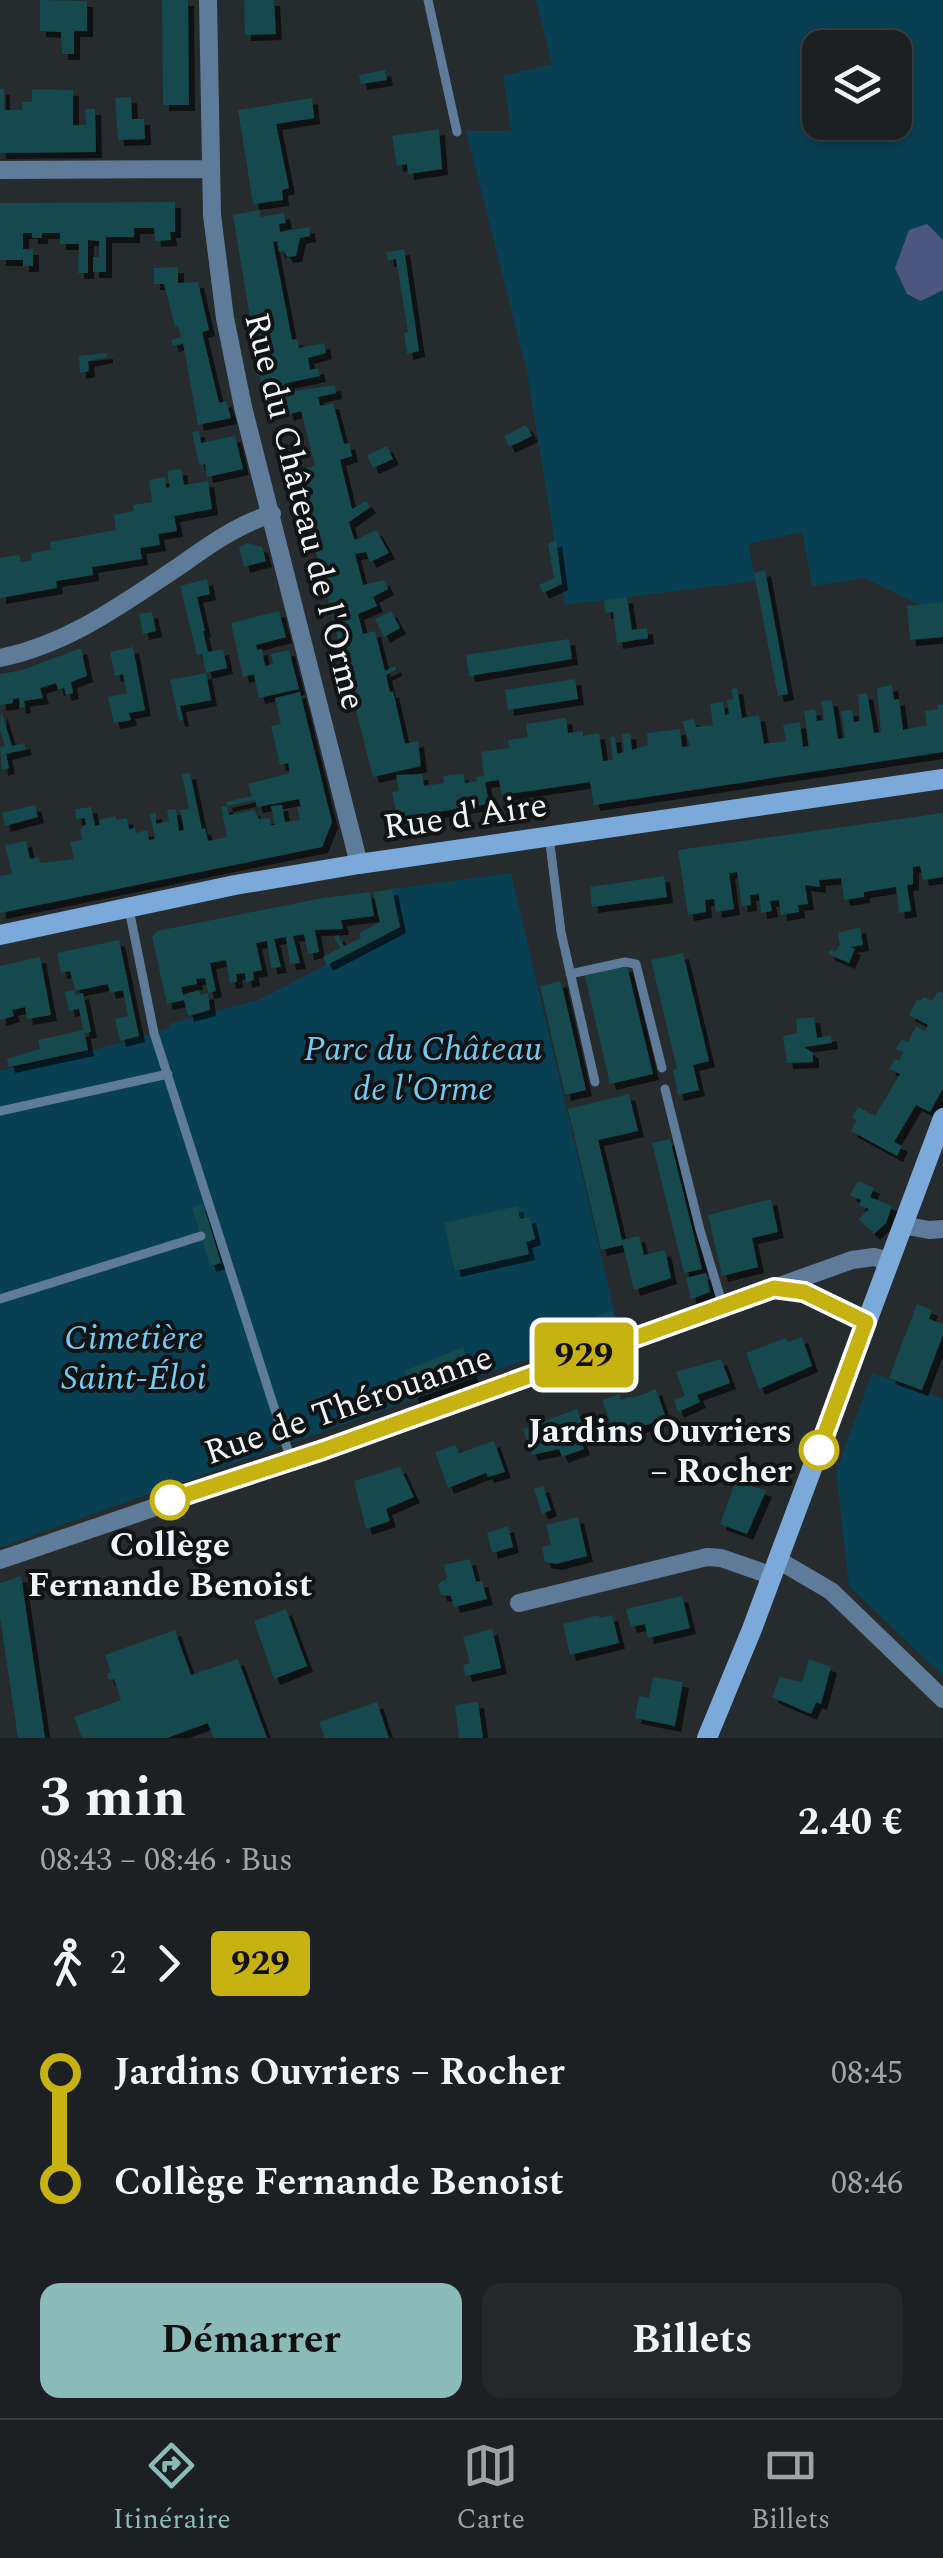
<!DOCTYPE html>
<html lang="fr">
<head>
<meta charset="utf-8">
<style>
  :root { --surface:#1c2022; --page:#25282a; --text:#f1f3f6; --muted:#a0a3a5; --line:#3a3e40; --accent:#8bbbb9 }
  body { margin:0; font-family:Spectral,serif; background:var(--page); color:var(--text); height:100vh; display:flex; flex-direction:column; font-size:38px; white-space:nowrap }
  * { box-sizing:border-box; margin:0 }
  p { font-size:32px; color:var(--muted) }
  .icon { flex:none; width:55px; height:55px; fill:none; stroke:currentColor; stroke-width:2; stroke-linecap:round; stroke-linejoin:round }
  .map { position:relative; height:1738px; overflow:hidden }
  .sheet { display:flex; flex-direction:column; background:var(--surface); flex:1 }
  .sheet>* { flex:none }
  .badge { padding:0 20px; border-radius:8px; font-size:35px; line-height:65px }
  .controls { position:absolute; left:802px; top:30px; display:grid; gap:20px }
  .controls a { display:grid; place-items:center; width:110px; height:110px; border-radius:20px; background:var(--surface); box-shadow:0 5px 15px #0003,0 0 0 2px var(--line); font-size:50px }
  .map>.badge { position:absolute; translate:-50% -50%; box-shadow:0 0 0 5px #fff }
  .legs { display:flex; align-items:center; gap:15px; height:110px; padding:0 40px; font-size:32px }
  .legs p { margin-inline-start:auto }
  .overview { display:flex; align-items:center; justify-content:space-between; height:170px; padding:0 40px }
  h1 { font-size:55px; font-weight:700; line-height:75px }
  .action { display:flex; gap:20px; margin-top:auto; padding:20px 40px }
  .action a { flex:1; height:115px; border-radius:20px; background:var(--accent); color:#111; font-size:40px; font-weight:700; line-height:115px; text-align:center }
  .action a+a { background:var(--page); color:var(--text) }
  ul { padding:0 40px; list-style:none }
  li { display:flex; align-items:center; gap:35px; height:110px; font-size:38px }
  li i { display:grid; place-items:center; width:15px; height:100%; margin:0 12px; background:currentColor }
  li i::after { content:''; width:25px; height:25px; margin:-12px; border:8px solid; border-radius:50%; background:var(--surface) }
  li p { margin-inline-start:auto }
  li:first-child i { background:linear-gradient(#0000 50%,currentColor 0) }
  li:last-child i { background:linear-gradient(currentColor 50%,#0000 0) }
  .dock { display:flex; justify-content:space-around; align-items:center; height:140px; border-top:2px solid var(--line); background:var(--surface); font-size:28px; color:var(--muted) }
  .dock a { display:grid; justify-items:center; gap:5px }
  .dock .current { color:var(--accent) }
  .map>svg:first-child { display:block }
</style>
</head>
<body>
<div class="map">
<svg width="943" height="1738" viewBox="0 0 943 1738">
  <defs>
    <filter id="shadow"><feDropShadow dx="6" dy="6" stdDeviation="0" flood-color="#0009"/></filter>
  </defs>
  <rect width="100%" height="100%" fill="#262b2d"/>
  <path fill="#093f52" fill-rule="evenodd" d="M536,0H943V602L920,605L864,578L812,586L802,532L748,544L756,581L565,605L527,372L466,131H511L503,76L552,64ZM820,48H895V122H820Z
    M511,873L618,1327L0,1547V1071L84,1053L170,1028L169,1024L258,1000L400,927L392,889Z
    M872,1373L943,1399V1676L849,1586L836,1472Z"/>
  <path fill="#4d567f" d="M927,224L943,240V290L921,301L907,294L895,268L909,230Z"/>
  <path fill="#13494e" filter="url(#shadow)" d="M40,0L87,1V31H74V54H62L61,32L40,31Z
    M162,0H188L189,105H163Z
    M244,0H274L276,34L245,35Z
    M385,70L387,80L361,84L359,75Z
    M0,89H4V110H22V102H32V89L73,90V125H86L85,109H95L96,152L0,153Z
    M131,97L132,119H144L145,139L118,140L115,98Z
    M312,98L314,118L276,124L289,188L282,190L283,200L253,204L238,110Z
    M439,129L442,169L408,174L407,164L397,166L392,136Z
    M175,202V232H170L171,240L155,241L154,228H134V237H106V272H93V257H99V241L88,240V273H78L79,244H60V233H42V238H32V233H23V249H33V266H23V260H0V203Z
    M260,210V217L284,213L286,223L279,224L280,232L309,227L310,236L300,238L296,256L287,257L284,251L279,252L277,241L273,242L292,340L297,339L299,348L324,343L326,353L308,358L310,370L318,368L320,376L287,383L289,392L335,385L336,393L318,397L320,406L333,403L344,444L349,443L352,456L340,460L352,509L366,501L370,507L349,522L352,533L355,540L376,530L389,553L370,562L366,552L355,554L363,585L384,580L388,589L373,597L377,606L358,614L363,634L375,631L385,671L395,666L396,670L386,675L390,692L393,691L405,744L418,741L421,766L373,777L295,470L315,466L301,411L288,415L285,405L267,409L262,389L233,215Z
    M404,249L419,351L407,354L404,333L408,332L396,259L388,261L387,252Z
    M178,267V283L198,282L209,330L202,332L216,390L219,403L226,401L231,418L198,425L183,343L173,346L171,340L181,337L178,326L175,327L164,284H154V268Z
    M107,353V357L88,361L89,371L80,373L79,356Z
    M526,425L532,436L509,447L504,436Z
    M199,431L201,443L235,436L243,469L207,477L205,464L199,465L192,432Z
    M387,446L393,459L373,468L367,455Z
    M181,469L184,485L208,481L212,509L174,516L177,531L158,534L160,545L140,548L142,559L92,567L93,575L56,581L57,588L0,598V558L19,555L21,562L32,560L31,553L51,550L50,542L116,530L114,515L134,511L133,505L152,502L149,480L165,477L166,488L170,487L167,471Z
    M556,540L562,584L543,593L539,585L554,578L548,544Z
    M248,543L262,547L266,561L244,567L239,547Z
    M765,570L788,694L778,696L754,573Z
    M207,579L210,594L197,597L205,631H203L208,652L223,649L227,668L206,673L202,654L197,655L180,586Z
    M627,597L632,630L647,628L648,638L617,643L613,612L605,613L604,600Z
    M943,602V637L910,640L907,606Z
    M279,611L286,637L256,645L257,650L262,649L265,666L273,664L271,654L289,650L299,689L259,698L254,674L243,677L231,623Z
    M391,611L400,628L384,637L375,619Z
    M152,612L156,631L143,634L139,614Z
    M569,639L572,659L469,676L466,655Z
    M133,647L145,710L129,713L131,720L114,723L108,697L127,693L123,674L115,676L110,652Z
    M81,648L87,676L71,682L73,693L66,695L64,688L58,690L56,683L40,688L43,698L24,701L25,707L20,708L19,698L13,699V703L0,705V674L19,671Z
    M206,673L211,700L180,706L183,720L179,721L170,680Z
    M575,679L578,699L508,710L505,690Z
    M892,685L894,700L899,699L903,730L927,725L925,711L938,709L937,705L943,704V752L594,805L590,782L502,795L499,780L485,782L489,804L405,817V812L396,813L392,792L399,791L396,775L422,774L424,786L444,783L443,776L463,774L465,783L477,781L476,777L484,776L481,752L509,748L508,740L528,737L526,724L566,718L568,733L583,731V736L599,733L603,761L613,760L610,737L615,736L617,754L624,752L622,734L630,733L632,750L648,745L647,733L680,729L682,747L690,746L682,721L694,719L696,727L713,725L710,704L723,702L725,715L729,714L727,700L733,699L731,689L737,688L742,718L759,715L764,744L786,741L783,725L800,722L803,747L809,746L804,711L815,709L817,721L824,720L821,701L832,700L838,739L845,738L841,711L852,710L854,722L860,721L858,695L867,693L874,733L881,732L877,688Z
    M300,692L332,822L322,847L0,913V876L12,874L5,845L26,841L30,859L39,857L40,863L74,859L70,842L82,840L80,830L86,824L85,818L76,819L75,809L91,807L95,826L100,825L99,820L116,816V820L127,818L129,829L135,828L136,833L147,830L149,840L155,839L150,814L156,813V824L169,821L167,810L176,809L179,831L184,830L180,810L189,809L182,774L190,773L202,829L205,828L208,841L227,837L221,807L227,806L229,815L254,810L259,819L270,818L271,825H275L271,806L282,805L285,822L300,820L297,807H301L299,799L257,807L255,800L227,806L226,802L252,796L248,784L290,773L288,763L280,765L271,726L281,724L275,698Z
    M1,711L12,746L24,743L26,749L6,754L9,768L2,770L0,747L5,746L0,730Z
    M35,805L38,817L5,826L2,813Z
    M943,813V877L923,880L920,866L913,867V884L907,885L911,911L899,913L896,887L864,892V897L844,900L841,878L819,880L820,887L805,885L808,904L798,905L799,912L781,915L779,900L770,901L772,911L761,913L759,894L750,895L751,905L742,906L737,872L729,873L734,909L716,912L714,899L705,900L706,912L688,915L678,850Z
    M664,876L667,897L592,907L590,887Z
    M392,889L400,927L327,965L323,957L340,948L334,937L338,935L344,946L361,938L359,933L380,922L373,892Z
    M370,892L374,916L341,920L343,929L315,930L319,952L308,954L304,934L293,936L300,963L290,964L286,937L274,939L281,967L271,968L267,941L256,943L262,970L253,972L254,980L246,982L245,973L236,974L237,982L230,983L226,960L210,963L216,991L208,993L205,978L196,979L197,984L181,987L183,995L199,990L200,995L208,993L210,1010L188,1016L184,1000L167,1004L152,937L157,931L323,898Z
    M860,927L863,945L850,947L855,949L849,963L828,954L830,950L835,952L840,945L838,933Z
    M119,940L139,1036L120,1041L115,1019L128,1016L123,990L110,993L108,984L75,991L76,995L83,993L91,1032L84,1033L79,1009L69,1011L65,992L75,990L70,971L61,973L57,953Z
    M683,953L709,1061L693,1065L699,1090L678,1095L673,1070L677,1069L651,960Z
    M40,957L51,1015L27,1019L25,1007L12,1010L14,1016L0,1020V966Z
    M627,966L653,1074L610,1084L585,976Z
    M561,981L586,1090L565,1095L540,986Z
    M938,991L943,993V1088L930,1112L916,1105L894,1142L902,1146L897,1156L851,1131L857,1120L852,1118L858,1107L875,1116L900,1074L889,1069L895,1059L899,1061L903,1052L896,1049L902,1039L908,1042L916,1026L925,1031L928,1025L909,1015L917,999L921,1001L923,997L932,1001Z
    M814,1017L817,1038L831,1035L832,1043L804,1047L813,1053V1062L787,1063L783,1036L797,1033L796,1019Z
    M84,1030L88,1050L9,1067L7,1059L40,1049L38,1040Z
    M629,1094L638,1131L598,1140L622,1240L639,1236L644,1255L665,1250L671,1278L634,1290L623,1245L601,1250L568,1109Z
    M670,1139L702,1269L684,1273L652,1143Z
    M858,1181L874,1188L870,1197L892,1206L886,1223L874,1234L859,1219L869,1209L859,1205L861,1200L850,1195Z
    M771,1199L778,1232L752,1238L758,1267L722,1276L708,1215Z
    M203,1204L221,1263L210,1266L192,1207Z
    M517,1206L520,1219L530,1217L535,1239L526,1242L529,1254L455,1271L444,1223Z
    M706,1273L710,1292L691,1299L686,1278Z
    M917,1304L932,1310L929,1319L943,1324V1335L922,1390L889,1378Z
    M612,1311L618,1327L569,1344L563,1328Z
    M802,1337L812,1366L759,1389L746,1353L786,1338L788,1342Z
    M463,1347L473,1378L414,1399L404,1371Z
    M721,1359L730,1383L697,1395L700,1402L678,1412L674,1400L685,1396L676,1372Z
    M656,1389L666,1418L615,1436L602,1400L619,1394L621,1400L632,1396L633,1398Z
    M577,1409L587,1437L581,1440L584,1449L562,1457L559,1449L532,1455L523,1429Z
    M494,1441L505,1472L488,1477L486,1473L448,1488L435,1452L456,1445L459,1453Z
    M400,1467L414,1497L386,1509L390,1521L366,1529L354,1481Z
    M736,1480L766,1491L747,1534L720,1524Z
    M543,1486L551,1510L542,1514L534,1489Z
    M578,1517L587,1556L556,1564L545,1562L542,1547L551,1545L546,1525Z
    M508,1526L513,1547L492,1553L487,1533Z
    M470,1559L476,1582L482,1581L487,1599L454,1607L451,1596L441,1595L438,1584L447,1578L444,1565Z
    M21,1576L45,1738H18L0,1617V1583Z
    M682,1596L690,1628L648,1638L645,1624L631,1627L626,1609Z
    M286,1609L307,1666L274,1679L254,1621Z
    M599,1615L600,1618L612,1615L619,1643L570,1655L563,1624Z
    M492,1629L501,1668L466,1676L463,1665L470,1663L463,1637Z
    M175,1630L191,1675L238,1659L267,1738H214L208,1723L167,1738H82L74,1717L121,1700L114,1679L109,1680L107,1674L111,1672L105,1655Z
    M809,1659L831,1667L821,1704L816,1702L811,1714L772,1697L780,1677L802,1682Z
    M653,1677L683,1682L675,1726L635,1718L639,1696L649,1698Z
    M377,1702L389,1738H325L319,1722Z
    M478,1702L483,1738H459L455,1705Z"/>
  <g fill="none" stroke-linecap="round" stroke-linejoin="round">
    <path stroke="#5e7b99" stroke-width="9" d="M428,0L457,132
      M549,836L561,932L595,1082
      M129,909L154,1033L291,1460
      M570,974L625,962L636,964L662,1068
      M665,1089L700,1230L723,1306
      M0,1111L168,1074
      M0,1299L201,1236"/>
    <path stroke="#5e7b99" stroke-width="18" d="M208,0L212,215L225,318L243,407L359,864
      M0,170L211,169
      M0,658C68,644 121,605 178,567C208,546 236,525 272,514
      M902,1225L929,1230L943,1229
      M780,1287L804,1292L866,1322
      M0,1560L323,1450L852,1260L874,1257L889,1261
      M778,1560L831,1591L943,1699
      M519,1603L707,1557L721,1558L773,1576"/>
    <path stroke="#7aa9da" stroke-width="20" d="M0,935L235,885L359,864L943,779
      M707,1738L752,1629L943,1118"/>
  </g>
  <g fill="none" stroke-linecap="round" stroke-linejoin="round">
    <defs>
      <path id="line-1" d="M170,1500L323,1450L774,1288L804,1292L866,1322L819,1450"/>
    </defs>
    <use href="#line-1" stroke="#fff" stroke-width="22"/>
    <use href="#line-1" stroke="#c6b210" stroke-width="15"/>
  </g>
  <g fill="#fff" stroke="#c6b210" stroke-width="5">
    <circle cx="819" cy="1450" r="18"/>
    <circle cx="170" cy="1500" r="18"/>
  </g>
  <g text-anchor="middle" stroke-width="8" stroke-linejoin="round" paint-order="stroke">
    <g font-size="35" fill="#f1f4f5" stroke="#111314">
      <text transform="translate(306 511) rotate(76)" y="12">Rue du Château de l'Orme</text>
      <text transform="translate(465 815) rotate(-8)" y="12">Rue d'Aire</text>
      <text transform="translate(348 1404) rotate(-19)" y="12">Rue de Thérouanne</text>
    </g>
    <g font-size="35" font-style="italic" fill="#74cbef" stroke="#111314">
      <text x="423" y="1060">Parc du Château<tspan x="423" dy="40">de l'Orme</tspan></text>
      <text x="134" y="1349">Cimetière<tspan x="134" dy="40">Saint-Éloi</tspan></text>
    </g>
    <g font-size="35" font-weight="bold" fill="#f1f4f5" stroke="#111314" text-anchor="end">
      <text x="792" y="1442">Jardins Ouvriers<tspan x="792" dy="40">– Rocher</tspan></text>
      <text x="170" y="1556" text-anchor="middle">Collège<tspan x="170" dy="40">Fernande Benoist</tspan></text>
    </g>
  </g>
</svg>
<div class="controls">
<a><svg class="icon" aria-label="layers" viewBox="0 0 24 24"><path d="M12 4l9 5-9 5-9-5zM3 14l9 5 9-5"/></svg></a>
</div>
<b class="badge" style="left:584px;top:1355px;background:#c6b210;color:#111">929</b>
</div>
<section class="sheet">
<div class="overview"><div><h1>3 min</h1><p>08:43 – 08:46 · Bus</p></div><b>2.40 €</b></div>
<div class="legs"><svg class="icon" aria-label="walk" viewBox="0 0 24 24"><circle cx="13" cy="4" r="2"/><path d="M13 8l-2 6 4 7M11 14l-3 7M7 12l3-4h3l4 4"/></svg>2<svg class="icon" aria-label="forward" viewBox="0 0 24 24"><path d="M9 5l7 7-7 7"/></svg><b class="badge" style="background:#c6b210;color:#111">929</b></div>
<ul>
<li><i style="color:#c6b210"></i><b>Jardins Ouvriers – Rocher</b><p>08:45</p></li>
<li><i style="color:#c6b210"></i><b>Collège Fernande Benoist</b><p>08:46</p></li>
</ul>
<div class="action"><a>Démarrer</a><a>Billets</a></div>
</section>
<nav class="dock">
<a class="current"><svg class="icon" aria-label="directions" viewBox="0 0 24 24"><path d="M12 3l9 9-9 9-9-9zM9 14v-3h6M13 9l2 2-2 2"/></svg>Itinéraire</a>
<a><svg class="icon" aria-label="map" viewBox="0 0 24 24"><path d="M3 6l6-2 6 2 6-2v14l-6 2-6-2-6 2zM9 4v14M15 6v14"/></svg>Carte</a>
<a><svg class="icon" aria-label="tickets" viewBox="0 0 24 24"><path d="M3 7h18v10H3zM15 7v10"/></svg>Billets</a>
</nav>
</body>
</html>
